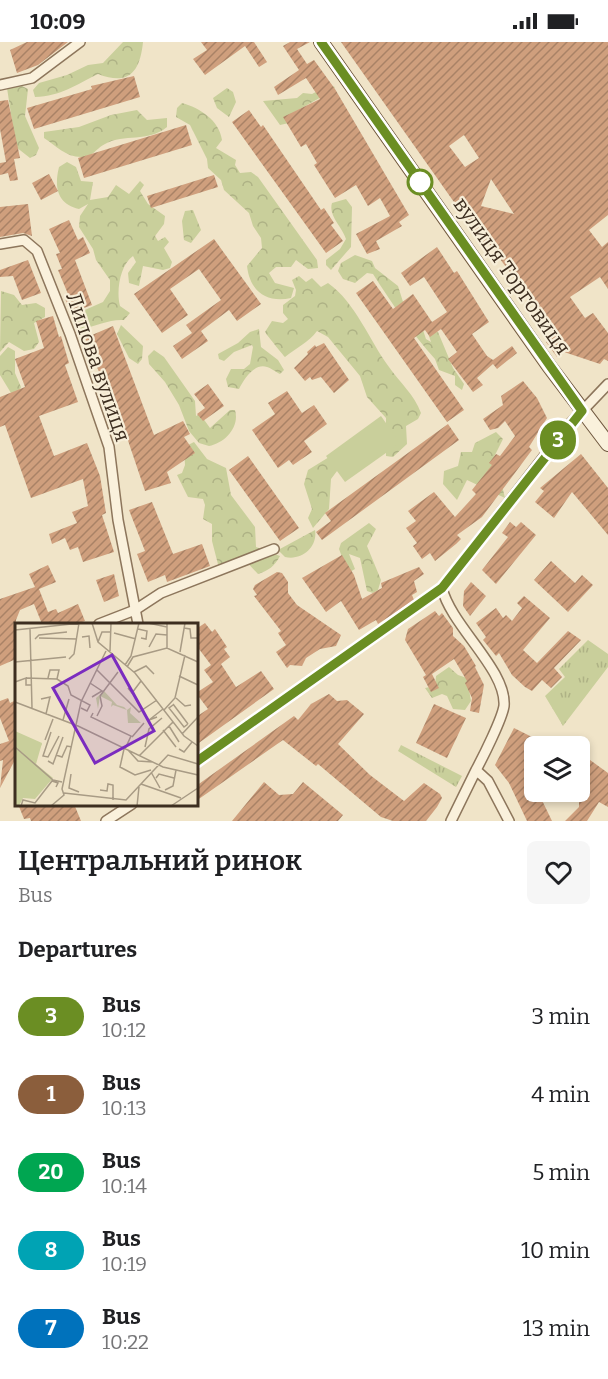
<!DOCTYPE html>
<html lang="en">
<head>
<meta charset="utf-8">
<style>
  :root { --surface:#fff; --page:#f6f6f6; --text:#202124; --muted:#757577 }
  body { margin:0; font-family:Bitter,serif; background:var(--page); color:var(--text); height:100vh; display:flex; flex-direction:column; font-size:22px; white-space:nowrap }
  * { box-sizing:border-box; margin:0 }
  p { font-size:20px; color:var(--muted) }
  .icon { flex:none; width:33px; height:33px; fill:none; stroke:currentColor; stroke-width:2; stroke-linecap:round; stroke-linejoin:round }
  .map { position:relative; height:779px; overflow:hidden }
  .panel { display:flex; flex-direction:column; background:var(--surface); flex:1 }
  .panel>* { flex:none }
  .badge { padding:0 12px; border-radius:20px; font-size:21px; line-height:39px }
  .fabs { position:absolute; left:524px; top:694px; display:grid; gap:12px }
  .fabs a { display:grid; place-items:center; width:66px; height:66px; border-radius:9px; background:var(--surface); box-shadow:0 3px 9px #0003; font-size:30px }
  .map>.badge { position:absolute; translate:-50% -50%; box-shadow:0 0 0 3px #fff }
  h2 { padding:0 18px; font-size:22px; line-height:54px }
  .round { display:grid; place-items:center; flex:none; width:63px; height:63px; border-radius:9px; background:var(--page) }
  .summary { display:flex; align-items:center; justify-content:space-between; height:102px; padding:0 18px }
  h1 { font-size:28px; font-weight:600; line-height:45px }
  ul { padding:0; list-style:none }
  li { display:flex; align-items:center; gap:18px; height:78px; padding:0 18px }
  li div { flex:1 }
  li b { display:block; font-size:22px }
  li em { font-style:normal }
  li .badge { min-width:66px; font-weight:700; text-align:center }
  .status { display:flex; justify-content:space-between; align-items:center; height:42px; padding:0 30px; background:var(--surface); direction:ltr }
  .status svg { height:16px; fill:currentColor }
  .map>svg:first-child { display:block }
</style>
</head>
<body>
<div class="status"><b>10:09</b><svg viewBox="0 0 49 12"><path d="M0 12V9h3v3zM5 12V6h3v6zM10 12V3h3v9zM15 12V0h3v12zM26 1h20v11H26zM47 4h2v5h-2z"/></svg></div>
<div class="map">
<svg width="608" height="779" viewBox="0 0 608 779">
  <defs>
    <pattern id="grass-tufts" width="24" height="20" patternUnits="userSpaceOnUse" patternTransform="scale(1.5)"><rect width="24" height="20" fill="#c9cf9b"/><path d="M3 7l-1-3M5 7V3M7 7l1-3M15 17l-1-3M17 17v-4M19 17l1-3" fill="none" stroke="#aeb285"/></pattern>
    <pattern id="forest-crowns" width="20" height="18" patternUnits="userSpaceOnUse" patternTransform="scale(1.5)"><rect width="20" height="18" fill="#c9cf9b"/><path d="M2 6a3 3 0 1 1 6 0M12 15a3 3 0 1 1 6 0" fill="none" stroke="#aeb285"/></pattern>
    <pattern id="building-hatch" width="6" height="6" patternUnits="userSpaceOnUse" patternTransform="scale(1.5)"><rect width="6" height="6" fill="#cf9f7d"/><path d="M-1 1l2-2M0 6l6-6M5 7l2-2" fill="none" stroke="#a98266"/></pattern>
  </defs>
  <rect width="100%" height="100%" fill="#f0e4c8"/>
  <path fill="url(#grass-tufts)" d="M588,598L608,612V625L563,684L545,654L565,635L559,627Z
    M401,703L462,734L456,745L398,709Z"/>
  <path fill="url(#forest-crowns)" d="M123,0H143C140,30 129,44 98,32C76,43 61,54 35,55L33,48L39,41L67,33L88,23L103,21Z
    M18,42L28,47L25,74L39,106L36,113L30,116L16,105L7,46Z
    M329,43L335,45L332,49L291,72L289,81L280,83L263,59L297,56L303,51L312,52Z
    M227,46L233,50L236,60L229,75L217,66L213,56Z
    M182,61C200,66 219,78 222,98L216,106L236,118L235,123L240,131L251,130L258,135L317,218L318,226L308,227L296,218L291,225H276L269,231L275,241L294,246L291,256C267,261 250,250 247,224L262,206L261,196L253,184L249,171L224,148L221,138L208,126L207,117L190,83L176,75L177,66Z
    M137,68L147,78L167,76V85C148,101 124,91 105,102C95,107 94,115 81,115C66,115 56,104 44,96V90L79,85L111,73Z
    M67,120L76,125L81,139L93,140L90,158L108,155L116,143L129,152L140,139L144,143L140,149L148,162L165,174L164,182L155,194L158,199L165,195L169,200L164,206L172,220L170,226L163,228L143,224L139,244L129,241L128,231L136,220L133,214C120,223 116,249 120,264L130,271L124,278C109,277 97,284 81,287L75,282L78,271L103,260L110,249V238L96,218L93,207L79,185L80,174L88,162L79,167C57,162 54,145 59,125Z
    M346,157L352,165L351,205L331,228L326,223V218L340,207L346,197C342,184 328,174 332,161Z
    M193,168L201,188L191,201L184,198L182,179L185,169Z
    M355,213L372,219L375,226L398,244L404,263L422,285L426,297L431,300L428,291L432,287L438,290L453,326L464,342L462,348L455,343V334L439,328L435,317C412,292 391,260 373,232L367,231L355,241L343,237L338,229L341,221Z
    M299,234L306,240L312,236L321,245L328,241C356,261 369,298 389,325C400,341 414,352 421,371L418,377L406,384L407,402L393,415L386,414V376L367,355L360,334L328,295L317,289C309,300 296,306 285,315C283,313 266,292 265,290L272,279L283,281L288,277L283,271V263L295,254L296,248L292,238Z
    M1,249L14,253L22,263L36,261L45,266V275L34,281L39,300L34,307L24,309L9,300L0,310Z
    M121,283L143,304L142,317L138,322L129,316L117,292Z
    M259,287L261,305L278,318L284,328L280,332C276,330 271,326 267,325C254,321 244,337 239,347L228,345L226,337L231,327H244L250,322L253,305L252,303L234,310L224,319L219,317L218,312L238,301L250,290Z
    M8,305L15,309V331L21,345L19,350L11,351L0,333V314Z
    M154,308L164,315L195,359L196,374L200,372L210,386L230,368H235C240,385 225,401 209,404L199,401L189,389L179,363L165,340L149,322L148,314Z
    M496,390L503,397L491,421L501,439L505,456L467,438L457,458L443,442L444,429L458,424L461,410H472L475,401Z
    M194,400L207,417L226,426L231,453L255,485L256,505L280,514C275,524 268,529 258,532L242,515C233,518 230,529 221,534L212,499V482L203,477L205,463L203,457L188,455L177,433L182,431L185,423L184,405Z
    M334,412L340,425L331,437L329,467L313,486L308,476L312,467L304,442L308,428Z
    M369,481L376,487L367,504L381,538L378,548L373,551L367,549L360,516L349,512L355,527L348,531L339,507L341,501Z
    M315,488C318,505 302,519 285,515L278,508Z
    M449,625L458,633L467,636L471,659L465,668L453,667L447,654L442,652L432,656L425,646L435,644L436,634Z"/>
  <path fill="#c9cf9b" d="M381,374L400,401L345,440L326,414Z"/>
  <path fill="url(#building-hatch)" fill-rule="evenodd" d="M27,0H68L38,23L17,31L10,8Z
    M201,0H254L267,20L259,25L245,4L205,33L193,17L207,8Z
    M290,0H310L297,7L307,22L314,18L335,47L409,173L399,180L402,184L376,199L380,207L367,212L356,192L390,174L380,156L368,164L356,143L335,156L314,123L317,121L306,102L301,105L283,75L320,57L306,36L278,53L274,45L299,28L283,4Z
    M341,0H608V173L589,188L602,205L608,200V247L600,235L570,255L585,276L593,271L608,291V319L604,317L600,322L564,310L557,315L546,300L556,293L489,202L485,204ZM464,93L479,116L465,125L449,104ZM491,137L514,172L481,164Z
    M134,34L140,55L34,87L27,66L92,47L91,44Z
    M8,58L20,116L14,117L18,138L10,139L8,131L0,133V121L6,120L0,87V59Z
    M249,68L261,85L263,83L321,168L324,166L334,181L331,183L343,199L326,211L232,80Z
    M186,83L192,103L84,136L78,116Z
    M49,132L58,149L41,158L32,141Z
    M214,133L218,145L151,166L147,154Z
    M28,162L32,194L23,191L0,195V165Z
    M69,178L78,198L83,195L90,211L75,218L92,263L70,271L64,253L68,252L58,228L62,227L56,212L60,211L49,187Z
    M214,197L261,262L237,279L229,268L201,289L208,299L182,317L173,304L192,291L186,283L221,258L199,227L170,247L188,273L162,291L134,252Z
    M437,205L454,231L457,229L489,280L472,292L487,314L493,318L512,304L517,311L497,327L493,322L477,336L483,343L473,350L448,317L457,310L441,287L430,295L425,288L414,296L464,368L447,380L356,251L373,239L393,267L413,252L432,280L447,270L424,235L410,244L401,231Z
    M28,218L41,251L22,258L13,234L0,235V228Z
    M53,274L59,295L61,294L69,321L65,323L78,360L39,374L54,414L87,401L100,434L106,471L102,473L114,510L83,520L78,505L70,508L65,496L52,502L49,492L77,481L72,470L88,464L83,437L31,456L5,383L0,385V355L25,345L15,317L44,306L36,279Z
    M113,284L154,393L183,379L190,392L184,395L195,411L167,430L171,441L145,449L116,363L113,364L85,296Z
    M324,301L349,338L334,351L321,335L312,338L310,335L305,339L294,326L308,312L307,310L315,303L316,305Z
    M523,339L537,356L547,376L529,405L532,408L482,475L457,493L461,497L456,502L435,519L430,511L422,517L413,504L417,501L406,486L416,479L408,469L434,450L455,475L476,452L472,448L492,423L489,421L496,412L500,414L515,394L505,379L498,386L490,388L483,377L503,363L501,354Z
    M208,342L224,364L203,379L197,372L205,366L194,352Z
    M287,349L302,371L314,363L327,382L304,399L312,410L293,423L289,418L278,426L252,388L275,372L268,361Z
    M448,382L459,398L322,498L316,490L331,479L325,471Z
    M581,412L608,446V493L572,450L554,476L535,460L544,449L540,446Z
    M248,414L299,486L280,499L229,428Z
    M152,460L173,512L202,502L210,524L167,540L165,533L148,540L137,512L145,509L129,468Z
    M510,480L516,485L521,480L536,493L496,542L482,528L508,495L502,491Z
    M342,513L354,533L362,557L382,546L381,541L419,525L424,532L414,539L417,550L412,553L414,558L378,582L376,578L359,588L341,559L326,570L302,536Z
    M551,519L575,541L582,533L593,543L568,570L534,538Z
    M48,523L56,540L39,547L48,570L56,567L58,571L78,562L85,579L76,582H42L34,562L20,568L16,578V617L0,624V557L35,545L29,532Z
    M277,530L282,531L288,540V551L297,563L341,593L336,604L320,607L306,616L302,624L290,623L287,626L276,610L286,603L278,591L281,589L254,554L257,553L253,547L255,543Z
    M114,532L119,554L104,560L96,538Z
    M471,540L486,554L470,574L463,564L464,549Z
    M524,554L550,576L523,608L537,621L568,589L581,598L554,626L562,635L551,646L542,638L532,649L525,645L512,633L499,611L496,614L483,598L486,595L476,581L496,566L503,576L506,573L512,579L522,566L517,561Z
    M435,569L439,574L442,571L453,586V594L464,604L476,624L475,625L484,643L479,671L470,669L472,656L465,641L467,639L454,617L432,632L439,646L431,650L423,635L426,633L405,598L408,587Z
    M205,581L212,590L215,587L227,605L224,607L230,615L221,622L236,645L261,629L274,647L196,703V675L208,667L196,651L213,640L204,628L211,623L196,603V587Z
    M329,652L337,659L347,658L364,672L338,702L370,733L404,759L424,741L440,752L442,756L437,765L426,779H393L381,775L318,722L316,724L283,698L196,759V744L294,674L298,678L311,662Z
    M8,656L10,661L16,658V716L0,746L3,718L0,719V702L9,699L0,676V659Z
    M434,662L466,676L447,716L416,701Z
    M514,686L534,696V730L530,732L534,750H538L552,779H527L509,741L495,723Z
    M579,710L608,731V765L599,760L587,779H565L579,765Z
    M264,740L279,753L293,752L303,740L343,773L338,779H232Z
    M18,762H74L81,779H31L30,776L24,777Z"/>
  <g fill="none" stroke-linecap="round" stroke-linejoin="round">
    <defs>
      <path id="minor" d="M0,43L32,36L80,0
        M0,202L24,198L37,209L70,292L109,405L118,478L138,582
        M442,546C451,584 507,628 504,664C502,677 483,715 476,728L488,739L509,779
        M99,582L135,568L161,551L274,507
        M196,720L442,546L567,385L608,342
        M106,779L132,762
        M451,779L476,728"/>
      <path id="secondary" d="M321,0L549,324L608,402"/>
    </defs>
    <use href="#minor" stroke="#8d765c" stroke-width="12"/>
    <use href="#secondary" stroke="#6f573f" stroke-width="16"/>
    <use href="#minor" stroke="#faf1dc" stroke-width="9"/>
    <use href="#secondary" stroke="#faf1dc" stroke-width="14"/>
  </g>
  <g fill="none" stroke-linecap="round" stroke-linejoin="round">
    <defs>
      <path id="line" d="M196,720L442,546L582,369L321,0"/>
    </defs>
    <use href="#line" stroke="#fff" stroke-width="14"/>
    <use href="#line" stroke="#6b8e23" stroke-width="9"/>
  </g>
  <circle fill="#fff" stroke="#6b8e23" stroke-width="3" cx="420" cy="140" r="12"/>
  <g text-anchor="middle" stroke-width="4.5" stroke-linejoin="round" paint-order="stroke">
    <g font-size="21" fill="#3d2e20" stroke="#f7eed8">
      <text transform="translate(512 234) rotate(55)" y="7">вулиця Торговиця</text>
      <text transform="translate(98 325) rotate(71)" y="7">Липова вулиця</text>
    </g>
  </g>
  <g transform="translate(15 581)">
    <rect width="183" height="183" fill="#f0e4c8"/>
    <path d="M89,68L102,82L109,84L112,87L116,84L115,90L126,100H113L112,87L98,82L96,84L97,79L85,73L83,86L81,75ZM0,108L27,120L21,141L38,155L20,176L8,175L4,183H0Z" fill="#c9cf9b"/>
    <path d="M0,109L27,121L20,134L2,125Z" fill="#c9cf9b"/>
    <path fill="none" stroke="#a89b85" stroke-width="1.5" d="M77,0L83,19L120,50L169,113L183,123M133,0L152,4M169,5L175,6L176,15H183M15,6L17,85M123,6L132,8L131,16L126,15M0,7L66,0M99,10L121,16M67,14L74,13L75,25M24,15L62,16M20,16L24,12L52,9M83,19L87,9H96M134,24L141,11L152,12M152,25V0M95,28L96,0M165,29L170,0M54,36L59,31L64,0M0,39L51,34M110,42L116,33L124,0M112,44L118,34L152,25L183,39M82,47L124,89L142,77M119,49L131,43L139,51M164,53L183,62M11,55L42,56L53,63L56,72L75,82L72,88L66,85M33,55L35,47H44L42,56M0,59L11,55V62H16M75,60L87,68L77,74M113,65L117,70L126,58M85,73L103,49M161,75L170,83L176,82M26,76L35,74L31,91M0,79L63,103L148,144L183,152M158,81L173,101M158,82L154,85L169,104L173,101M149,87L160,75L170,32M78,90L76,94L116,113L110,126M82,93L87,83L85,73M142,94L134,97L148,86M48,97L54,76M154,103L164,119M148,107L161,124M36,109L28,133L33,134L44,113M167,111L183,94M117,114L129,100M30,117L38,96M0,124L38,157L47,159M130,124L134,106L147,95M109,126L105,144L120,152L136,147M164,126L169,129L177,119M113,127L123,138L138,139M41,132L47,134L52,123L57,124M124,133L158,99M33,138L38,141L48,114M136,149L145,165M56,151L54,165L64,169M141,155L144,151L159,155M126,161L166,175M85,167L92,168L93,161L98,162V177M150,167L158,163L161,147M49,170L111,177L153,132L183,141M6,183L8,177L20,180L37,158L43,160L41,164M36,183L49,172L47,166L66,79L91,28M122,183L124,164M156,183L183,165"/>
    <path fill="#7b2cbf" fill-opacity="0.15" stroke="#7b2cbf" stroke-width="3" d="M97,32L139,108L80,140L38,65Z"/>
    <rect width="183" height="183" fill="none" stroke="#3d2e20" stroke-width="3"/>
  </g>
</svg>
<div class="fabs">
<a><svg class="icon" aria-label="layers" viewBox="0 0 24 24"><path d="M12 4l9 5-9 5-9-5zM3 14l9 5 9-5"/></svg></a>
</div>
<b class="badge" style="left:558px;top:398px;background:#6b8e23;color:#fff">3</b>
</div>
<section class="panel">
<div class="summary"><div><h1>Центральний ринок</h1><p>Bus</p></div><a class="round"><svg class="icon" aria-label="heart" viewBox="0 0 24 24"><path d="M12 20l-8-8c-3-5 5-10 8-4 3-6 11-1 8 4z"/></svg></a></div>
<h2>Departures</h2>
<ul>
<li><span class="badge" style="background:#6b8e23;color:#fff">3</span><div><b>Bus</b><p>10:12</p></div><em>3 min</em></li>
<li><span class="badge" style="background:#8b5e3c;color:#fff">1</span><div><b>Bus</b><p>10:13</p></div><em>4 min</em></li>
<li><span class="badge" style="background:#00a651;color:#fff">20</span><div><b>Bus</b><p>10:14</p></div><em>5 min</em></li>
<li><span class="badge" style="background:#00a3b4;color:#fff">8</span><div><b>Bus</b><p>10:19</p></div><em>10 min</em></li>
<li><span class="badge" style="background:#0072bc;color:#fff">7</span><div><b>Bus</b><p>10:22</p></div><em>13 min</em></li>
</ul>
</section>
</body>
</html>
